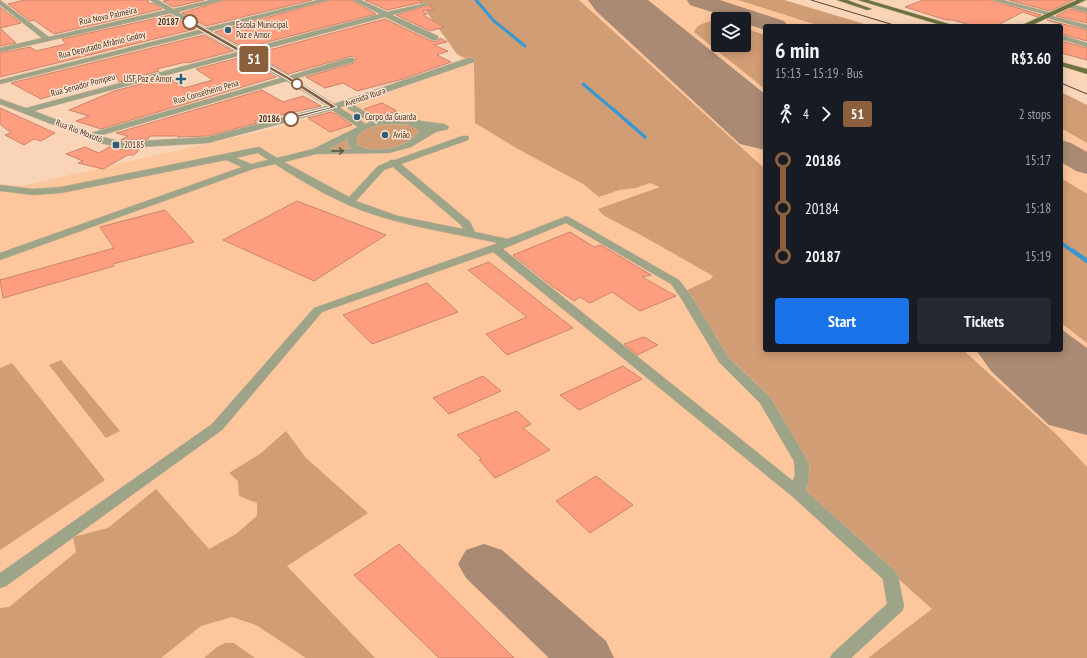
<!DOCTYPE html>
<html lang="en">
<head>
<meta charset="utf-8">
<style>
  :root { --surface:#171b24; --page:#242831; --text:#f1f3f6; --muted:#9ea1a6; --accent:#1a73e8 }
  body { margin:0; font-family:"PT Sans Narrow",sans-serif; background:var(--page); color:var(--text); height:100vh; display:flex; flex-direction:column; font-size:15px; white-space:nowrap }
  * { box-sizing:border-box; margin:0 }
  p { font-size:13px; color:var(--muted) }
  .icon { flex:none; width:22px; height:22px; fill:none; stroke:currentColor; stroke-width:2; stroke-linecap:round; stroke-linejoin:round }
  .map { position:relative; flex:1; overflow:hidden }
  .sheet { position:absolute; left:763px; top:24px; width:300px; height:328px; display:flex; flex-direction:column; background:var(--surface); border-radius:4px; box-shadow:0 2px 10px #0003 }
  .sheet>* { flex:none }
  .badge { padding:0 8px; border-radius:3px; font-size:14px; line-height:26px }
  .buttons { position:absolute; left:711px; top:12px; display:grid; gap:8px }
  .buttons a { display:grid; place-items:center; width:40px; height:40px; border-radius:4px; background:var(--surface); box-shadow:0 2px 10px #0003; font-size:20px }
  .map>.badge { position:absolute; translate:-50% -50%; box-shadow:0 0 0 2px #fff }
  .legs { display:flex; align-items:center; gap:6px; height:44px; padding:0 12px; font-size:13px }
  .legs p { margin-inline-start:auto }
  .headline { display:flex; align-items:center; justify-content:space-between; height:68px; padding:0 12px }
  h1 { font-size:22px; font-weight:700; line-height:30px }
  .action { display:flex; gap:8px; margin-top:auto; padding:8px 12px }
  .action a { flex:1; height:46px; border-radius:4px; background:var(--accent); color:#fff; font-size:16px; font-weight:700; line-height:46px; text-align:center }
  .action a+a { background:var(--page); color:var(--text) }
  ul { padding:0 12px; list-style:none }
  li { display:flex; align-items:center; gap:14px; height:48px; font-size:15px }
  li i { display:grid; place-items:center; width:6px; height:100%; margin:0 5px; background:currentColor }
  li i::after { content:''; width:10px; height:10px; margin:-5px; border:3px solid; border-radius:50%; background:var(--surface) }
  li p { margin-inline-start:auto }
  li:first-child i { background:linear-gradient(#0000 50%,currentColor 0) }
  li:last-child i { background:linear-gradient(currentColor 50%,#0000 0) }
  .map>svg:first-child { display:block }
</style>
</head>
<body>
<div class="map">
<svg width="1087" height="658" viewBox="0 0 1087 658">
  <rect width="100%" height="100%" fill="#f9d4b7"/>
  <path fill="#fdc69c" fill-rule="evenodd" d="M418,0H784L871,26H765V350H1061V93L1087,105V658H0V184L22,186L289,125L391,92L465,65ZM718,19H744V45H718Z"/>
  <path fill="#d19d74" d="M418,0H579L765,169V350H963L1057,435L1087,467V658H868L932,609L804,494L807,476L769,399L755,382L727,356L685,291L711,279L713,276L648,239L603,215L598,209L660,187L650,183L636,188L619,190L599,197L583,184L518,149L475,123L474,63L457,54Z
    M738,0H784L871,26H820Z
    M718,21V45H744V28L765,35V89L694,32C697,23 709,21 718,21Z
    M1061,92L1087,105V143L1061,128Z
    M389,122L445,127L391,150L316,151L365,127Z
    M1061,178L1087,194V343L1061,323Z
    M61,360L120,431L106,438L49,365Z
    M12,363L105,480L0,550V368Z
    M286,431L306,458L368,513L287,566L375,658H306L256,625L232,617L201,626L161,658H0V608L9,607L76,552L73,537L108,528L156,489L209,549L236,534L257,516V503L239,496L238,481L229,473L260,454Z
    M225,643H234L255,658H204L217,647Z"/>
  <g fill="none" stroke-linecap="round" stroke-linejoin="round">
    <path stroke="#3898d1" stroke-width="3" d="M476,0L494,21L525,46
      M583,84L615,111"/>
    <path stroke="#3898d1" stroke-width="3.5" d="M614,110L645,137
      M1061,243L1074,252"/>
    <path stroke="#3898d1" stroke-width="4.5" d="M1073,251L1087,261"/>
    <path fill="#aa8a72" fill-rule="evenodd" d="M620,0H645L638,7L642,14L639,19L631,21L623,19L616,8Z
      M687,0H720L784,21L788,26H765V30L744,23V19H733L690,5Z
      M1061,140L1071,143L1087,152V174L1076,171L1061,162Z
      M484,544L502,550L606,641L614,658H549L466,578L458,564L466,550Z"/>
    <path fill="#aa8a72" fill-rule="evenodd" d="M588,0H648L765,94V150L740,144L596,11Z
      M1061,329L1087,348V435L1049,425L991,371L976,350H1061Z"/>
  </g>
  <path fill="#fe9e7f" stroke="#cb856d" d="M24,0H148L149,4L153,3L162,9L54,34L34,20L30,21L8,4Z
    M170,0H204L173,7L163,1Z
    M224,0H312L206,26L182,13Z
    M330,0H352L376,14L244,48L215,32Z
    M365,0H419L423,2L387,10Z
    M923,0H991L1041,15L1037,17L1023,12L996,26H975L952,20H946L905,7Z
    M1009,0H1073L1050,11Z
    M428,5L435,9L422,11L427,14L423,15L444,27L430,31L396,15Z
    M0,7L21,23L0,28Z
    M1070,9L1087,13V23L1056,16Z
    M171,15L195,29L0,77V53L30,47L36,51L66,44L62,39Z
    M385,19L431,41H439L440,38L447,42L434,45L448,51L437,55L451,62L403,79L357,91L343,83L325,88L306,77L354,63L356,58L354,56L348,57L288,74L254,54Z
    M1047,20L1087,30V41L1061,34V24Z
    M0,28L16,43L0,46Z
    M204,35L233,51L188,63L186,62L157,69L159,71L119,82L116,75L41,99L11,83Z
    M1061,41L1087,48V60L1061,53Z
    M242,57L276,77L101,129L76,121L89,116L69,110L114,91L168,77L184,88L213,80L196,69Z
    M262,90L283,102L303,96L321,106L254,121L257,123L208,136L178,137V136H150L148,139L123,140H121L128,136L116,133Z
    M382,103L397,111L377,117L364,109Z
    M0,108L55,133L41,141L34,139L24,145L5,135L11,133L0,124Z
    M331,112L336,114L352,125L330,132L308,118Z
    M85,147L99,153L109,147L123,150L140,149L134,155H128L103,169L78,163L83,161L66,154Z
    M297,201L386,235L314,281L223,240Z
    M165,210L194,242L113,264L114,266L3,298L0,280L114,248L100,227Z
    M570,232L594,247L601,245L651,275L642,277L676,296L640,311L612,292L590,303L580,297L574,301L552,286L513,255Z
    M489,262L573,328L507,355L486,334L527,317L468,270Z
    M427,283L458,312L372,344L343,315Z
    M644,337L658,345L637,355L624,344Z
    M623,366L642,379L579,410L560,395Z
    M483,376L501,391L449,414L433,398Z
    M517,411L531,424L523,428L550,450L495,478L479,460L482,459L457,435Z
    M596,476L633,505L590,533L556,501Z
    M399,544L514,658H439L354,575Z"/>
  <g fill="none" stroke-linecap="round" stroke-linejoin="round">
    <defs>
      <path id="minor" d="M0,0L49,37L166,10L150,0H158L173,9L211,0H223L178,12L206,28L318,0H329L211,31L244,50L380,14L353,0H361L387,12L427,3V5L392,15L438,36V40H432L385,17L250,53L289,76L348,58H354V62L294,79L334,104L468,58H474V62L352,104L379,120C401,116 423,122 445,124L449,127L448,129L436,132L411,147L389,153L316,154L284,162L349,197L378,166L388,162L390,160H395L462,136H468L469,138L468,140L401,164L470,222L475,232L508,239L567,216L679,280L692,297L728,357L770,397L806,458C812,468 808,481 806,491L896,572L898,576L904,606L902,611L851,658H830L833,653L887,604L883,579L793,497L493,252L322,312L222,430L6,586L0,588V573L212,424L314,308L498,243C457,234 415,228 375,215C340,204 306,184 275,164L253,169L0,260V253L242,167L226,160L61,193L33,195L0,191V185L33,189L61,187L259,147L277,158L313,149L358,127L332,110L208,143L123,148L100,143L0,104V99L26,108L237,52L204,33L0,84V80L199,30L171,13L0,52V48L42,38L0,5ZM242,55L281,78L91,133L34,111ZM287,81L327,106L208,137L123,142L99,136ZM344,106L370,122L366,124L340,108ZM384,124H407L419,130C413,148 372,155 357,145C354,130 373,126 384,124ZM348,139V144L352,149H328ZM258,153L268,160L251,164L236,158ZM393,167L461,225L463,229L398,216L356,201L384,170ZM566,223L671,284L681,298L719,362L760,403L794,461L795,475L793,481L503,249Z
        M992,0H1003L1052,13V16L1087,25V29L1044,17V14Z
        M1069,4L1087,8V12L1067,7V5Z
        M1061,35L1087,43V47L1061,39Z"/>
      <path id="major" d="M837,0H847L872,9L867,10Z
        M858,0H868L956,26H944Z
        M1077,0H1086L1030,26H1020Z
        M1061,62L1087,69V74L1061,66Z"/>
    </defs>
    <use href="#minor" stroke="#d5b398" stroke-width="1"/>
    <use href="#major" stroke="#d5b398" stroke-width="1"/>
    <use href="#minor" fill="#9da487" fill-rule="evenodd"/>
    <use href="#major" fill="#69743d" fill-rule="evenodd"/>
    <path stroke="#5b412c" stroke-width="1" d="M811,0L897,26
      M1061,83L1087,94"/>
  </g>
  <defs><path id="oneway-shaft" d="M-6 0H5M1.5-3L5.5 0L1.5 3" fill="none" stroke-width="1.6" stroke-linecap="round" stroke-linejoin="round"/></defs>
  <use stroke="#645740" href="#oneway-shaft" transform="translate(338 151) rotate(1)"/>
  <path fill="#8b5e3c" stroke="#fff" d="M188,21H192L291,78L337,107L289,120V117L330,107L288,80L188,23Z"/>
  <g fill="#fff" stroke="#8b5e3c" stroke-width="2">
    <circle cx="190" cy="22" r="7"/>
    <circle cx="297" cy="84" r="5"/>
    <circle cx="291" cy="119" r="7"/>
  </g>
  <g fill="#2d5d7b" stroke="#fde4d1" stroke-width="1.5">
    <circle cx="228" cy="30" r="4"/>
    <path d="M179 73h4v4h4v4h-4v4h-4v-4h-4v-4h4z"/>
    <circle cx="357" cy="117" r="4"/>
    <circle cx="385" cy="135" r="4"/>
    <rect x="112" y="141" width="8" height="8" rx="2"/>
  </g>
  <g text-anchor="middle" stroke-width="3" stroke-linejoin="round" paint-order="stroke">
    <g font-size="9" fill="#462e1a" stroke="#fde4d1">
      <text transform="translate(108 16) rotate(-12)" y="3">Rua Nova Palmeira</text>
      <text transform="translate(102 45) rotate(-14)" y="3">Rua Deputado Afrânio Godoy</text>
      <text transform="translate(83 85) rotate(-15)" y="3">Rua Senador Pompeu</text>
      <text transform="translate(206 92) rotate(-16)" y="3">Rua Conselheiro Pena</text>
      <text transform="translate(365 97) rotate(-19)" y="3">Avenida Ibura</text>
      <text transform="translate(79 131) rotate(21)" y="3">Rua Rio Moxotó</text>
    </g>
    <g font-size="9" font-weight="bold" fill="#462e1a" stroke="#fde4d1" text-anchor="end">
      <text x="179" y="25">20187</text>
      <text x="280" y="122">20186</text>
    </g>
    <g font-size="9" fill="#462e1a" stroke="#fde4d1" text-anchor="start">
      <text x="236" y="28">Escola Municipal<tspan x="236" dy="10">Paz e Amor</tspan></text>
      <text x="172" y="82" text-anchor="end">USF Paz e Amor</text>
      <text x="365" y="120">Corpo da Guarda</text>
      <text x="393" y="138">Avião</text>
      <text x="124" y="148">20185</text>
    </g>
  </g>
</svg>
<div class="buttons">
<a><svg class="icon" aria-label="layers" viewBox="0 0 24 24"><path d="M12 4l9 5-9 5-9-5zM3 14l9 5 9-5"/></svg></a>
</div>
<b class="badge" style="left:254px;top:59px;background:#8b5e3c;color:#fff">51</b>
<section class="sheet">
<div class="headline"><div><h1>6 min</h1><p>15:13 – 15:19 · Bus</p></div><b>R$3.60</b></div>
<div class="legs"><svg class="icon" aria-label="walk" viewBox="0 0 24 24"><circle cx="13" cy="4" r="2"/><path d="M13 8l-2 6 4 7M11 14l-3 7M7 12l3-4h3l4 4"/></svg>4<svg class="icon" aria-label="forward" viewBox="0 0 24 24"><path d="M9 5l7 7-7 7"/></svg><b class="badge" style="background:#8b5e3c;color:#fff">51</b><p>2 stops</p></div>
<ul>
<li><i style="color:#8b5e3c"></i><b>20186</b><p>15:17</p></li>
<li><i style="color:#8b5e3c"></i><span>20184</span><p>15:18</p></li>
<li><i style="color:#8b5e3c"></i><b>20187</b><p>15:19</p></li>
</ul>
<div class="action"><a>Start</a><a>Tickets</a></div>
</section>
</div>
</body>
</html>
